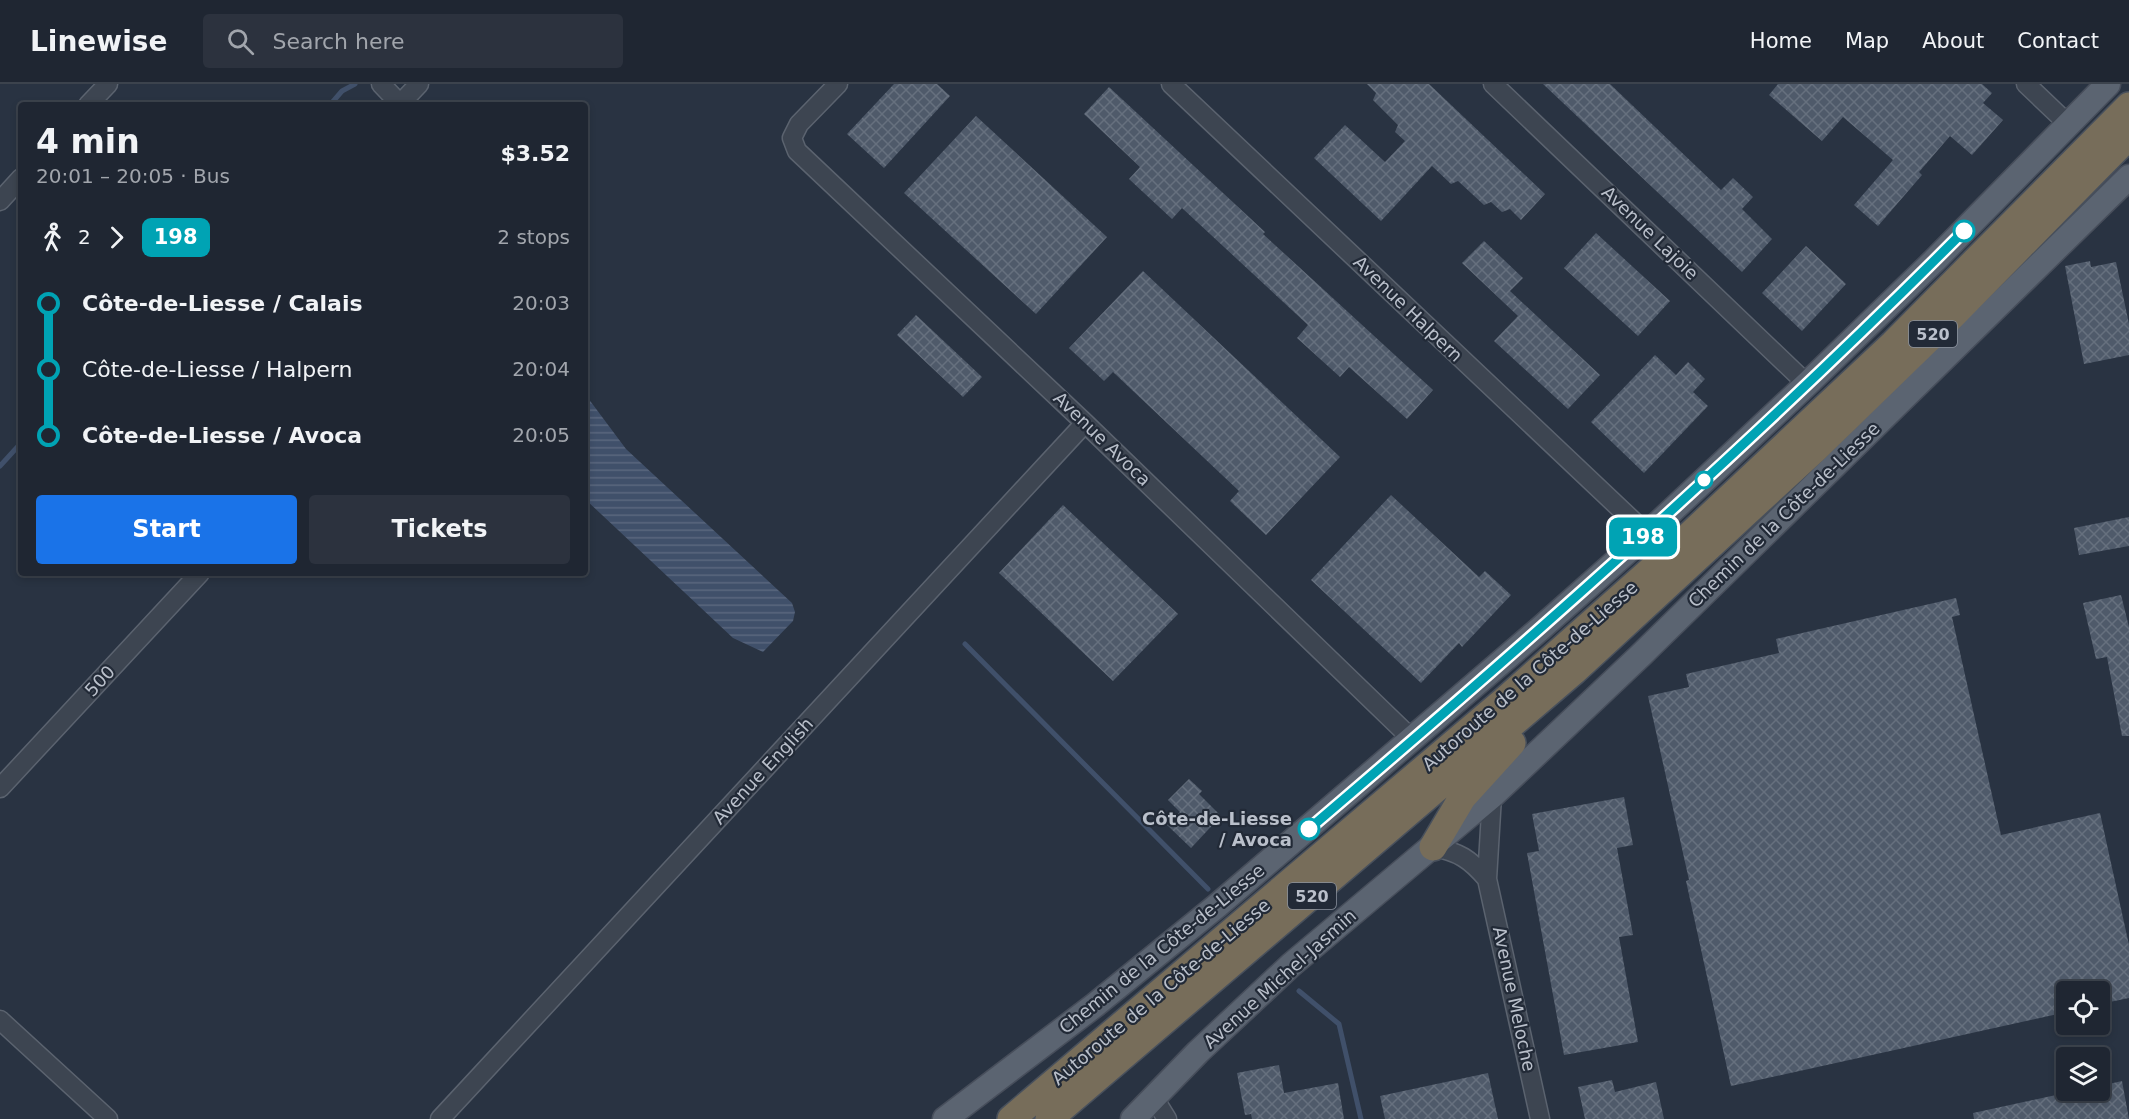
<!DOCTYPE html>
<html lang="en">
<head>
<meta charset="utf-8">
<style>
  :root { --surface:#1f2632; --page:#2c323e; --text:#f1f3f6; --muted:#a1a5ac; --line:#3c434d; --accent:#1a73e8 }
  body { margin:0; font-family:"DejaVu Sans",sans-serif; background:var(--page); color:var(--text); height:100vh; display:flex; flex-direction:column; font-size:22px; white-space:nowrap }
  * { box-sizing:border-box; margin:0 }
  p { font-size:20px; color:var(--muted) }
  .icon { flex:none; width:33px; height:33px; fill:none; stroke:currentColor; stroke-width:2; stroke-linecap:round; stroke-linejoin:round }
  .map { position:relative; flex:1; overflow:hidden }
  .details { position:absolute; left:18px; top:18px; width:570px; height:474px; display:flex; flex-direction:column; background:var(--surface); border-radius:6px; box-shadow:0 3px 9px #0003,0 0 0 2px var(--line) }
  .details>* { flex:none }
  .badge { padding:0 12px; border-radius:9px; font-size:21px; line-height:39px }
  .buttons { position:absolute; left:2056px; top:897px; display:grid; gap:12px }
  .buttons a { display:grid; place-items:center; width:54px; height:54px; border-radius:6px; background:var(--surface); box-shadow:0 3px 9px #0003,0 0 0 2px var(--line); font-size:30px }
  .map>.badge { position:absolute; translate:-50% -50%; box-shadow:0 0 0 3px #fff }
  .legs { display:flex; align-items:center; gap:9px; height:66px; padding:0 18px; font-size:20px }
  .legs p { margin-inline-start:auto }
  .headline { display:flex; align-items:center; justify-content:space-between; height:102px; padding:0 18px }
  h1 { font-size:33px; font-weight:600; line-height:45px }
  .action { display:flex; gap:12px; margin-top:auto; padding:12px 18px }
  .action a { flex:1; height:69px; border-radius:6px; background:var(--accent); color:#fff; font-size:24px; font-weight:600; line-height:69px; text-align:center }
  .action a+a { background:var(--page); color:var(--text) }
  ul { padding:0 18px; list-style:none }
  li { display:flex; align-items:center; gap:21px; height:66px; font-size:22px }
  li i { display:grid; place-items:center; width:9px; height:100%; margin:0 8px; background:currentColor }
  li i::after { content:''; width:15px; height:15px; margin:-8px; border:4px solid; border-radius:50%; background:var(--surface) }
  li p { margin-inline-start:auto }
  li:first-child i { background:linear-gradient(#0000 50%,currentColor 0) }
  li:last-child i { background:linear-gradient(currentColor 50%,#0000 0) }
  header { display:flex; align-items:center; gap:36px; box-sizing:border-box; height:84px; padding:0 30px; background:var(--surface); border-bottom:2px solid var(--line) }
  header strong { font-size:28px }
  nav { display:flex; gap:33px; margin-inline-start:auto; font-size:21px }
  .search { width:420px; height:54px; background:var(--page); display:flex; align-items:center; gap:15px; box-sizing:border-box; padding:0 21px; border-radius:6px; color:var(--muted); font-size:22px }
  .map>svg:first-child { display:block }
</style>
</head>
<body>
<header>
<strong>Linewise</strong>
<div class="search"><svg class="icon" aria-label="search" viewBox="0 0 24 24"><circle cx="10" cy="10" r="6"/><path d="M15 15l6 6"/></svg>Search here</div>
<nav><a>Home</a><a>Map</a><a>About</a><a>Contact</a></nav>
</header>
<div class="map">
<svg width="2129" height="1035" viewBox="0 0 2129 1035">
  <defs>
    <pattern id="water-rules" width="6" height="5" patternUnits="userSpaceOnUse" patternTransform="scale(1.5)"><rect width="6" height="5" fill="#40506a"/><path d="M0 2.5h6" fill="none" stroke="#5a677e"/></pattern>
    <pattern id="building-cross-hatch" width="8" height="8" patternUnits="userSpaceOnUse" patternTransform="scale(1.5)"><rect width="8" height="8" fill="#4f5a6a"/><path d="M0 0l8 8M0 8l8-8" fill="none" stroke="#66707e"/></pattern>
  </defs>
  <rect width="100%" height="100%" fill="#293342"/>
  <path fill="url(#water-rules)" d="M585,310L626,365L792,519L795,528L793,537L763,568L733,554L585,415Z"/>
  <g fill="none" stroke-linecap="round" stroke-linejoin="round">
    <path stroke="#40506a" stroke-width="5" d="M330,21L342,7L355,0
      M0,382L21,359
      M965,560L1208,805
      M1299,907L1339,940L1361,1035"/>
  </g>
  <path fill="url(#building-cross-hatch)" d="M894,0H937L950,12L884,84L847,50Z
    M1367,0H1429L1545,110L1521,136L1510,125L1502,128L1491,118L1484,121L1458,97L1451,100L1432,82L1381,137L1314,74L1345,41L1385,78L1405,57L1395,48L1398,41L1373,16L1376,9Z
    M1543,0H1610L1721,106L1733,94L1753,113L1742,125L1772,155L1742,188Z
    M1778,0H1982L1992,9L1983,19L2003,36L1972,71L1950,52L1919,88L1922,91L1878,142L1854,121L1893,76L1843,33L1822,57L1769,11Z
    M1109,3L1265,148L1263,150L1433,306L1407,335L1349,283L1340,293L1297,254L1308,241L1182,124L1172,135L1129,95L1140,83L1084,30Z
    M976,32L1107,153L1036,230L904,109Z
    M1596,149L1670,217L1638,252L1564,184Z
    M1484,157L1523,194L1510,207L1600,291L1568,325L1494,257L1518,232L1462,179Z
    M1806,162L1846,200L1802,247L1762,209Z
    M2090,177L2091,183L2116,178L2129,240V271L2084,280L2065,182Z
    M1143,187L1340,373L1266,451L1230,417L1239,407L1113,288L1104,297L1069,264Z
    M916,231L982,293L963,313L897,251Z
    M1655,271L1676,291L1688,278L1705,295L1693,308L1708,322L1644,389L1591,338Z
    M1391,411L1479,493L1485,487L1511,511L1462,563L1459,559L1421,599L1311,496Z
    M1063,421L1178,530L1113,597L999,489Z
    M2129,433V462L2079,471L2074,444Z
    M2121,511L2129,543V652H2122L2107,573L2096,575L2083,519Z
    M1956,514L1960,531L1952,533L2001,751L2100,729L2129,861V914L2100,920V908H2067V928L1731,1002L1686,797L1689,796L1648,612L1689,603L1686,590L1779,569L1776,555Z
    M1189,695L1202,707L1199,710L1221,732L1191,764L1167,741L1180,728L1168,716Z
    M1624,713L1633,761L1617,764L1633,851L1619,853L1638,958L1564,971L1527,769L1539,767L1532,730Z
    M1279,981L1284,1009L1338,999L1344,1035H1252L1251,1030L1245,1031L1237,989Z
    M1488,989L1498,1035H1385L1380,1012Z
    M1612,996L1615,1008L1656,998L1664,1035H1585L1578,1003Z
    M2122,997L2129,1035H1974L1973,1029L2079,1006H2100V1002Z"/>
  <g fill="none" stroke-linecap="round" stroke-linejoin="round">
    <defs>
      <path id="minor" d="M381,0L401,21
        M838,0L799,40L792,54L797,67L1085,339L1413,656
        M1171,0L1647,450
        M1493,0L1807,300
        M2026,0L2068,40
        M401,19L419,0
        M88,21L108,0
        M0,117L21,94
        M0,704L200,489
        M1492,712L1487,795L1540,1035
        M1433,763C1459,768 1470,775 1487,795
        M0,936L108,1035
        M1154,1014L1167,1035
        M440,1035L1085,339"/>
      <path id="major" d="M945,1035L1095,921L1218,821L1541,544L1647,450L1807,300L1934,177L2108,0
        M1133,1035L1198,968L1291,881L1492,712L1641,571L2129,93"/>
      <path id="highway" d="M1433,763L1462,714L1512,659
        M1011,1035L1505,616L1677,463L1893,260L2129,22
        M1049,1035L1574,587L1814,366L1952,232L2129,52"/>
    </defs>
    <use href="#minor" stroke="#5b636f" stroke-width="21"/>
    <use href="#major" stroke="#474e5b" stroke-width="27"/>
    <use href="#highway" stroke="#48505c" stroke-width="30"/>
    <use href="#minor" stroke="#3d4551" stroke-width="18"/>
    <use href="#major" stroke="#5b6471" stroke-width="24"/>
    <use href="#highway" stroke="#776d5a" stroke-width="27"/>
  </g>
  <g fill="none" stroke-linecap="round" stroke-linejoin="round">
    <defs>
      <path id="line-1" d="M1309,745C1534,553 1755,357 1964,147"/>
    </defs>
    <use href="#line-1" stroke="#fff" stroke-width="14"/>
    <use href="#line-1" stroke="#00a3b4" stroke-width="9"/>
  </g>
  <g fill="#fff" stroke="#00a3b4" stroke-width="3">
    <circle cx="1964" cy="147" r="10"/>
    <circle cx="1704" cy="396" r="8"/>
    <circle cx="1309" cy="745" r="10"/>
  </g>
  <g text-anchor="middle" stroke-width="4.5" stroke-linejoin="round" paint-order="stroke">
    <g fill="#222a37" stroke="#8c939f" stroke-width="1.5">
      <rect x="1909" y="237" width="48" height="26" rx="4.5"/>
      <rect x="1288" y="799" width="48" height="26" rx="4.5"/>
    </g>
    <g font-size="16" font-weight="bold" fill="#bac0cb">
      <text x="1933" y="256">520</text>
      <text x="1312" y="818">520</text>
    </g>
    <g font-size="18" fill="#bac0cb" stroke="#222a37">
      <text transform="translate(1650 149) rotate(44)" y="6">Avenue Lajoie</text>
      <text transform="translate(1408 225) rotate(44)" y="6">Avenue Halpern</text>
      <text transform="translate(1102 355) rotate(44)" y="6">Avenue Avoca</text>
      <text transform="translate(1784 431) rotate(-44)" y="6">Chemin de la Côte-de-Liesse</text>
      <text transform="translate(1530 592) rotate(-41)" y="6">Autoroute de la Côte-de-Liesse</text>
      <text transform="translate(100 597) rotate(-47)" y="6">500</text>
      <text transform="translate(763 687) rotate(-47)" y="6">Avenue English</text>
      <text transform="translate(1162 865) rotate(-39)" y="6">Chemin de la Côte-de-Liesse</text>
      <text transform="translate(1280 895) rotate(-42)" y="6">Avenue Michel-Jasmin</text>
      <text transform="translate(1161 908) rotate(-40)" y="6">Autoroute de la Côte-de-Liesse</text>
      <text transform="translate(1514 915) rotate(78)" y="6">Avenue Meloche</text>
    </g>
    <g font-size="18" font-weight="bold" fill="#bac0cb" stroke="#222a37" text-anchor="end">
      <text x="1292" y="741">Côte-de-Liesse<tspan x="1292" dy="21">/ Avoca</tspan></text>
    </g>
  </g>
</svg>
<div class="buttons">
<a><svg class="icon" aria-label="locate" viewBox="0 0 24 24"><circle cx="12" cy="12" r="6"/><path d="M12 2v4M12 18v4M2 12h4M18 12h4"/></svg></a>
<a><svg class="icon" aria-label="layers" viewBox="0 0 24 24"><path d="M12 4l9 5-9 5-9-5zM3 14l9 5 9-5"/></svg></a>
</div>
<b class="badge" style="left:1643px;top:453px;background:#00a3b4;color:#fff">198</b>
<section class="details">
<div class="headline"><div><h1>4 min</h1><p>20:01 – 20:05 · Bus</p></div><b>$3.52</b></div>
<div class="legs"><svg class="icon" aria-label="walk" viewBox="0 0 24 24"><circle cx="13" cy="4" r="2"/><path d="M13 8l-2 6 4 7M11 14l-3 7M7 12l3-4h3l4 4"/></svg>2<svg class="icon" aria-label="forward" viewBox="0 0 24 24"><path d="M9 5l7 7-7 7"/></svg><b class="badge" style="background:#00a3b4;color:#fff">198</b><p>2 stops</p></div>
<ul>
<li><i style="color:#00a3b4"></i><b>Côte-de-Liesse / Calais</b><p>20:03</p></li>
<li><i style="color:#00a3b4"></i><span>Côte-de-Liesse / Halpern</span><p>20:04</p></li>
<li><i style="color:#00a3b4"></i><b>Côte-de-Liesse / Avoca</b><p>20:05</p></li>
</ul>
<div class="action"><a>Start</a><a>Tickets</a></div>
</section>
</div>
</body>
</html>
